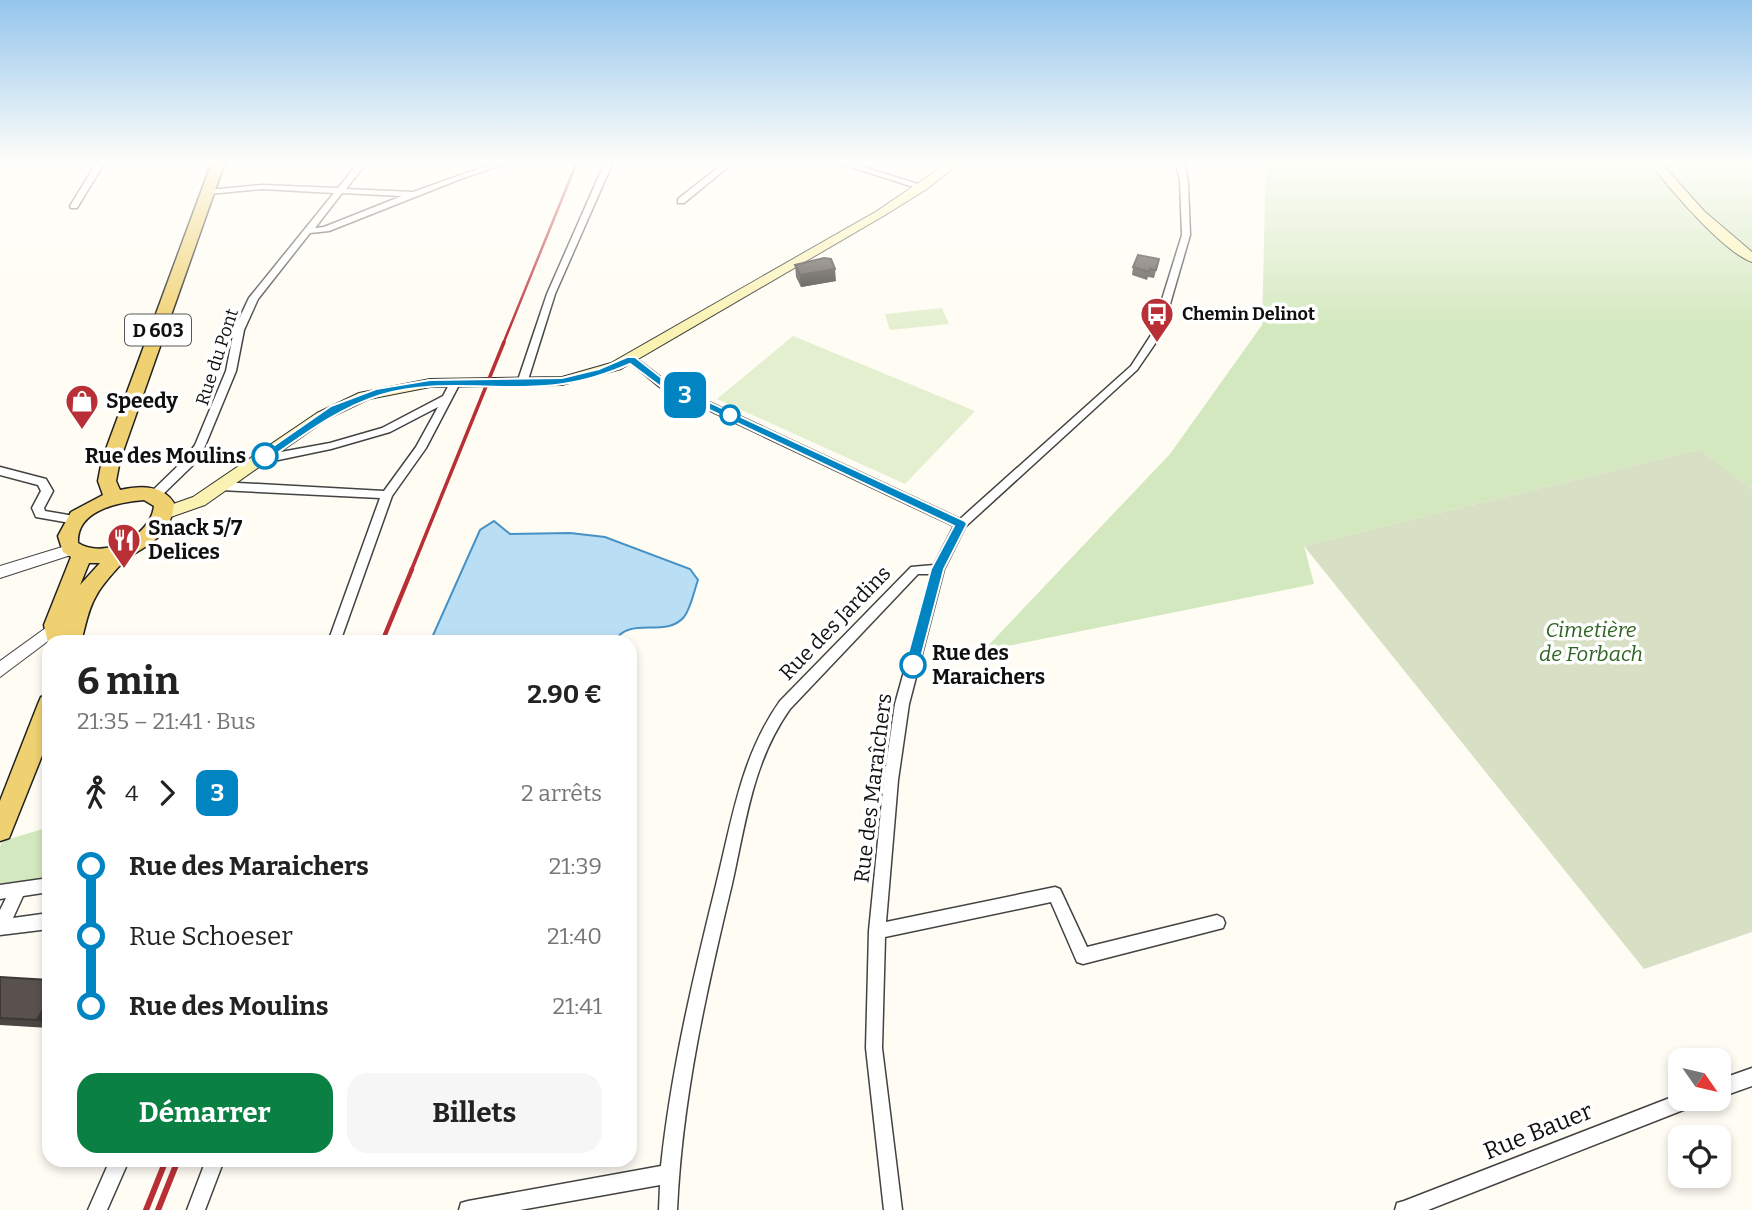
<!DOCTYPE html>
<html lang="fr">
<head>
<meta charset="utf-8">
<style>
  :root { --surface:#fff; --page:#f6f6f6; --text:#222; --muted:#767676; --accent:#0b8043 }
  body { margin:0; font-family:Bitter,serif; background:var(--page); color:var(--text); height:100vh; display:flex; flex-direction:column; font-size:26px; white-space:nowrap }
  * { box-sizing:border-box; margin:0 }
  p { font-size:23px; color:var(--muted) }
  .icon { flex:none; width:38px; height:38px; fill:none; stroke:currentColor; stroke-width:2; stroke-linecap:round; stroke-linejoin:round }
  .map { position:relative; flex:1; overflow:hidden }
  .details { position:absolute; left:42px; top:635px; width:595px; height:532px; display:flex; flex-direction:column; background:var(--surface); border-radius:21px; box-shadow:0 4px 10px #0003 }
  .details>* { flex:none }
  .badge { padding:0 14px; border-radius:10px; font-size:24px; line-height:46px }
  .needle { width:46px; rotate:124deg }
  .controls { position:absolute; left:1668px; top:1048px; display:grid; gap:14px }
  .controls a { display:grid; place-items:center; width:63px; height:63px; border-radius:14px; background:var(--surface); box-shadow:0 4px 10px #0003; font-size:35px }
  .map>.badge { position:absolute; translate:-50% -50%; box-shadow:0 0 0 4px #fff }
  .legs { display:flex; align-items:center; gap:10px; height:77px; padding:0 35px; font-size:23px }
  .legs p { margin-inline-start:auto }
  .head { display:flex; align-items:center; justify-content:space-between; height:119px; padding:0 35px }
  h1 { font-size:38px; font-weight:700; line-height:52px }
  .action { display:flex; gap:14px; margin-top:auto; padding:14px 35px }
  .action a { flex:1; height:80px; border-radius:21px; background:var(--accent); color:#fff; font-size:28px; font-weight:700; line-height:80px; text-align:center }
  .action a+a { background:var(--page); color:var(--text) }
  ul { padding:0 35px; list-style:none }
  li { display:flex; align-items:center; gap:24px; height:70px; font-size:26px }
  li i { display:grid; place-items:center; width:10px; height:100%; margin:0 9px; background:currentColor }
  li i::after { content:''; width:18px; height:18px; margin:-9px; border:5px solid; border-radius:50%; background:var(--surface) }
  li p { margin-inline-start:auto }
  li:first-child i { background:linear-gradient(#0000 50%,currentColor 0) }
  li:last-child i { background:linear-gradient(currentColor 50%,#0000 0) }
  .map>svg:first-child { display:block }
</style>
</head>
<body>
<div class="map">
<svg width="1752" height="1210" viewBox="0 0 1752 1210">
  <rect width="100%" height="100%" fill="#fefcf3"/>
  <path fill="#d3e8be" d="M1266,162H1752V489L1700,449L1304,546L1314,584L983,651L1170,454L1262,325Z
    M49,827V883L0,888V846L3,841Z"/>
  <path fill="#d7e0c4" d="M1700,449L1752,489V932L1644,969L1304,546Z"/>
  <path fill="#e4efcf" d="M942,308L949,324L890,330L885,314Z
    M793,336L975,411L905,484L717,399Z"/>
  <path fill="#badef3" stroke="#4692c6" stroke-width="2" d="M494,521L510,534L570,533L605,537L690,569L698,580C694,591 691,608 684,617C665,639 629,615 614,642H430L480,530Z"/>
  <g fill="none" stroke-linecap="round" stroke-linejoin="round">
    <defs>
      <path id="minor" d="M97,162H105L77,208H71L70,206Z
        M359,162H367L346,189L413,192L497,162H509L458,180L329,231L310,233L258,299L244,330L236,371L205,446L192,466L158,499H150L148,496L150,493L184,460L195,445L226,371L234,330L249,298L334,193L262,189L209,194L205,192L209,190L262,185L338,188ZM342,193L402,196L324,227L315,228Z
        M605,162H613L555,294L527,383L526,385H518L517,383L547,294Z
        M725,162H734L684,203H678V199Z
        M835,162H848L927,187L920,189Z
        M1176,162H1184L1188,182L1190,235L1161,335L1137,370L965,527L944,569L909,704L898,780L886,922L1055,887L1060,889L1087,947L1217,915L1223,918L1225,923L1223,928L1083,964L1077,962L1051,902L885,937L882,1048L902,1210H884L866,1048L869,931L884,780L895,704L931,574H918L790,709C752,763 746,822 732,884C706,992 682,1099 677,1210H659L660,1185L520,1210H459L461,1203L468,1201L661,1166C671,1071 693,978 716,885C732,820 741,756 780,701L911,567L934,565L954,526L660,387L626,359L631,356L634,357L668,383L960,519L1131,366L1151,335L1182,235L1180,182Z
        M455,380L460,383L426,448L392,496L340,642H328L380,498L220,490L215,486L220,482L384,491L416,447L438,407L390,432L331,449L259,464L254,460L259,456L330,443L382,428L443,396L451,381Z
        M0,467L46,479L53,491L44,508L45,511L80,517L82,520L80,523L76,524L36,517L32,508L41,491L38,485L0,475Z
        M49,878V892L23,896L13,918L49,913V929L0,935V910L6,898L0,899V885Z
        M1752,1068V1086L1718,1098V1080Z
        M1680,1094V1099H1699L1696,1105L1428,1210H1395L1397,1203L1404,1201Z
        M110,1160H129L107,1210H88Z
        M206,1160H224L205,1210H187Z"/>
      <path id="tertiary" d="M72,544L79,549L77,553L0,578V566Z
        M54,622L60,624L62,628L60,632L0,677V661Z"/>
      <path id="secondary" d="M949,162H961L927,189L885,215L621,369L562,385L430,387L369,399L327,419L205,505L165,519L157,513L159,509L193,497L317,413L359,393L430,379L562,377L611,363L877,211Z
        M1649,162H1660L1704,211L1752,252V262C1723,252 1668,187 1649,162Z"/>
      <path id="primary" d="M212,162H225L120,460L116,481L120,490C139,486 162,484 174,503C172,531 154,542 132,555C123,560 101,586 96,596C88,609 85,628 81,642H49V647L44,625L71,557L63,552L58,536L71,512L103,495L98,481L102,460ZM144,500L154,506C151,536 104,560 78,543C76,510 119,502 144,500ZM89,563H100L80,585Z
        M49,695V738L9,838L0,841V801L38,704L41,697Z"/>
    </defs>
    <use href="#minor" stroke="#434343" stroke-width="3"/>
    <use href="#tertiary" stroke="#434343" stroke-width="2"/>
    <use href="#secondary" stroke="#323232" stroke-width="2"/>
    <use href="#primary" stroke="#212121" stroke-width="3"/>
    <use href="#minor" fill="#fff" fill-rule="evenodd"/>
    <use href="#tertiary" fill="#fff" fill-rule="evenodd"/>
    <use href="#secondary" fill="#faf2b2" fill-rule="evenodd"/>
    <use href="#primary" fill="#f0d171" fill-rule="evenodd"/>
    <path stroke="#b82f35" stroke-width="2.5" d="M503,344L577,162"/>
    <path stroke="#b82f35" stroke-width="3.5" d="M411,571L504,342"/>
    <path stroke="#b82f35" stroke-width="4.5" d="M382,642L412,569"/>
    <path stroke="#b82f35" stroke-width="6" d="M146,1210L166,1160
      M158,1210L178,1160"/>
  </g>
  <path fill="#4c4642" d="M1159,259L1154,278L1148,277L1147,280L1132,275L1133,267Z
    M795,265L836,281L801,287L796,277Z
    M0,977L49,980V1028L0,1025Z"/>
  <path fill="#3e3936" d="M835,269L836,281L801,287L800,275Z
    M49,999V1026L37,1020Z"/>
  <path fill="#58514d" stroke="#3e3936" stroke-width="2" d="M1138,255L1159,259L1156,270L1150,269L1149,272L1133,267Z
    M824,258L831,259L835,269L800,275L795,265Z
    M0,977L49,980V999L37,1020L0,1018Z"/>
  <linearGradient id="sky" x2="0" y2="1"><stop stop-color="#95c5ec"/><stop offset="0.49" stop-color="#fffefa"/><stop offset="1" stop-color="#fffefa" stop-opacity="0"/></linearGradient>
  <rect width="1752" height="332" fill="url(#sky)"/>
  <path fill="#0085c2" stroke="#fff" stroke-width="2" d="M627,357H635L668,383L965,521L967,524L944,569L918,669H907L905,665L931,569L954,526L661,387L630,364C609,373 587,381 563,384C503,393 440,377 381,395C339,408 305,434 269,459L265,460L259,456L331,406L376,389L430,380L562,378L599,369Z"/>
  <defs>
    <symbol id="bus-pin" viewBox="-11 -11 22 30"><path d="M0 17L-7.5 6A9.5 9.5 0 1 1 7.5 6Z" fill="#b82f35" stroke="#fff"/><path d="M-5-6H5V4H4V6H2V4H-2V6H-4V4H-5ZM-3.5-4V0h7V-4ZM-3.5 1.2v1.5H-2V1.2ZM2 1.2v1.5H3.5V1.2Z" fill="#fff"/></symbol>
    <symbol id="shop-pin" viewBox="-11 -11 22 30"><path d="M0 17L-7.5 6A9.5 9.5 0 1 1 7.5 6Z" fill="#b82f35" stroke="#fff"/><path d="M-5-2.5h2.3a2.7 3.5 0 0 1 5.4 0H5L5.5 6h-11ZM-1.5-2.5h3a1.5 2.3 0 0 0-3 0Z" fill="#fff"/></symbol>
    <symbol id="restaurant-pin" viewBox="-11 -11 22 30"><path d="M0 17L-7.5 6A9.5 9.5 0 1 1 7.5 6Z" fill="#b82f35" stroke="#fff"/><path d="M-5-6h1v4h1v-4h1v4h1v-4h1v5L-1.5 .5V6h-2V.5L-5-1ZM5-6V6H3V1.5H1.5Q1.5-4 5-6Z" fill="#fff"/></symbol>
  </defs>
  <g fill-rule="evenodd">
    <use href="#bus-pin" x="1138" y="295" width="38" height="52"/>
    <use href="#shop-pin" x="63" y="382" width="38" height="52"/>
    <use href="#restaurant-pin" x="105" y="521" width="38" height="52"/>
  </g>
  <g fill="#fff" stroke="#0085c2" stroke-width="3.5">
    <circle cx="730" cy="415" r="9"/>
    <circle cx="265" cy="456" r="12"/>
    <circle cx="913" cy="665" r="12"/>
  </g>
  <g text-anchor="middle" stroke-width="7" stroke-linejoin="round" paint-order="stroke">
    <g font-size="18" font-weight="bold" fill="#101010" stroke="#fff" text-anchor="start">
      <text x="1182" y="320">Chemin Delinot</text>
    </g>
    <g font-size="18" fill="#101010" stroke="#fff">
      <text transform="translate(217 357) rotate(-72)" y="6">Rue du Pont</text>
    </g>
    <rect fill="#fff" stroke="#585858" stroke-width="2" x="125" y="314.5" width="66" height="31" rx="5"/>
    <g font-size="19" font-weight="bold" fill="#101010">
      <text x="158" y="337">D 603</text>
    </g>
    <g font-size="21" font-weight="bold" fill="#101010" stroke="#fff" text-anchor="start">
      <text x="106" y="408">Speedy</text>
      <text x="148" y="535">Snack 5/7<tspan x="148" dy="24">Delices</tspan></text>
    </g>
    <g font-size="21" font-weight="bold" fill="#101010" stroke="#fff" text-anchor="end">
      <text x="246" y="463">Rue des Moulins</text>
      <text x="932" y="660" text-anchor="start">Rue des<tspan x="932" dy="24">Maraichers</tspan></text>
    </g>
    <g font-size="21" fill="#101010" stroke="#fff">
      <text transform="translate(835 623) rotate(-46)" y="7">Rue des Jardins</text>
      <text transform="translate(873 788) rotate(-83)" y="7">Rue des Maraîchers</text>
    </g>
    <g font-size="21" font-style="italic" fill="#306423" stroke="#fff">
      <text x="1591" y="637">Cimetière<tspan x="1591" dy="24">de Forbach</tspan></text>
    </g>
    <g font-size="24" fill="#101010" stroke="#fff">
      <text transform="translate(1538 1131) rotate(-22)" y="8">Rue Bauer</text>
    </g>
  </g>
</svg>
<div class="controls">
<a><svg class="needle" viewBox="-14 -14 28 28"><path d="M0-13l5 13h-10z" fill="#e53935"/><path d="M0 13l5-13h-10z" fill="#767676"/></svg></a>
<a><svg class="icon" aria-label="locate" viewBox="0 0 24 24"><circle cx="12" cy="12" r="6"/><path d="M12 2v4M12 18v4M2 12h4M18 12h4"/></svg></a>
</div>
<b class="badge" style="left:685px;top:395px;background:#0085c2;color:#fff">3</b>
<section class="details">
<div class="head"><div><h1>6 min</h1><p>21:35 – 21:41 · Bus</p></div><b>2.90 €</b></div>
<div class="legs"><svg class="icon" aria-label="walk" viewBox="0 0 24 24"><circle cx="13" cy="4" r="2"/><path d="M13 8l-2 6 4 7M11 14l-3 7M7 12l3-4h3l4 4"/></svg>4<svg class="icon" aria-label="forward" viewBox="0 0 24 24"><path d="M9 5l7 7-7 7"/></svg><b class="badge" style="background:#0085c2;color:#fff">3</b><p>2 arrêts</p></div>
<ul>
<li><i style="color:#0085c2"></i><b>Rue des Maraichers</b><p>21:39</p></li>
<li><i style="color:#0085c2"></i><span>Rue Schoeser</span><p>21:40</p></li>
<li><i style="color:#0085c2"></i><b>Rue des Moulins</b><p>21:41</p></li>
</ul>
<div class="action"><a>Démarrer</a><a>Billets</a></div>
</section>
</div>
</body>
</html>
